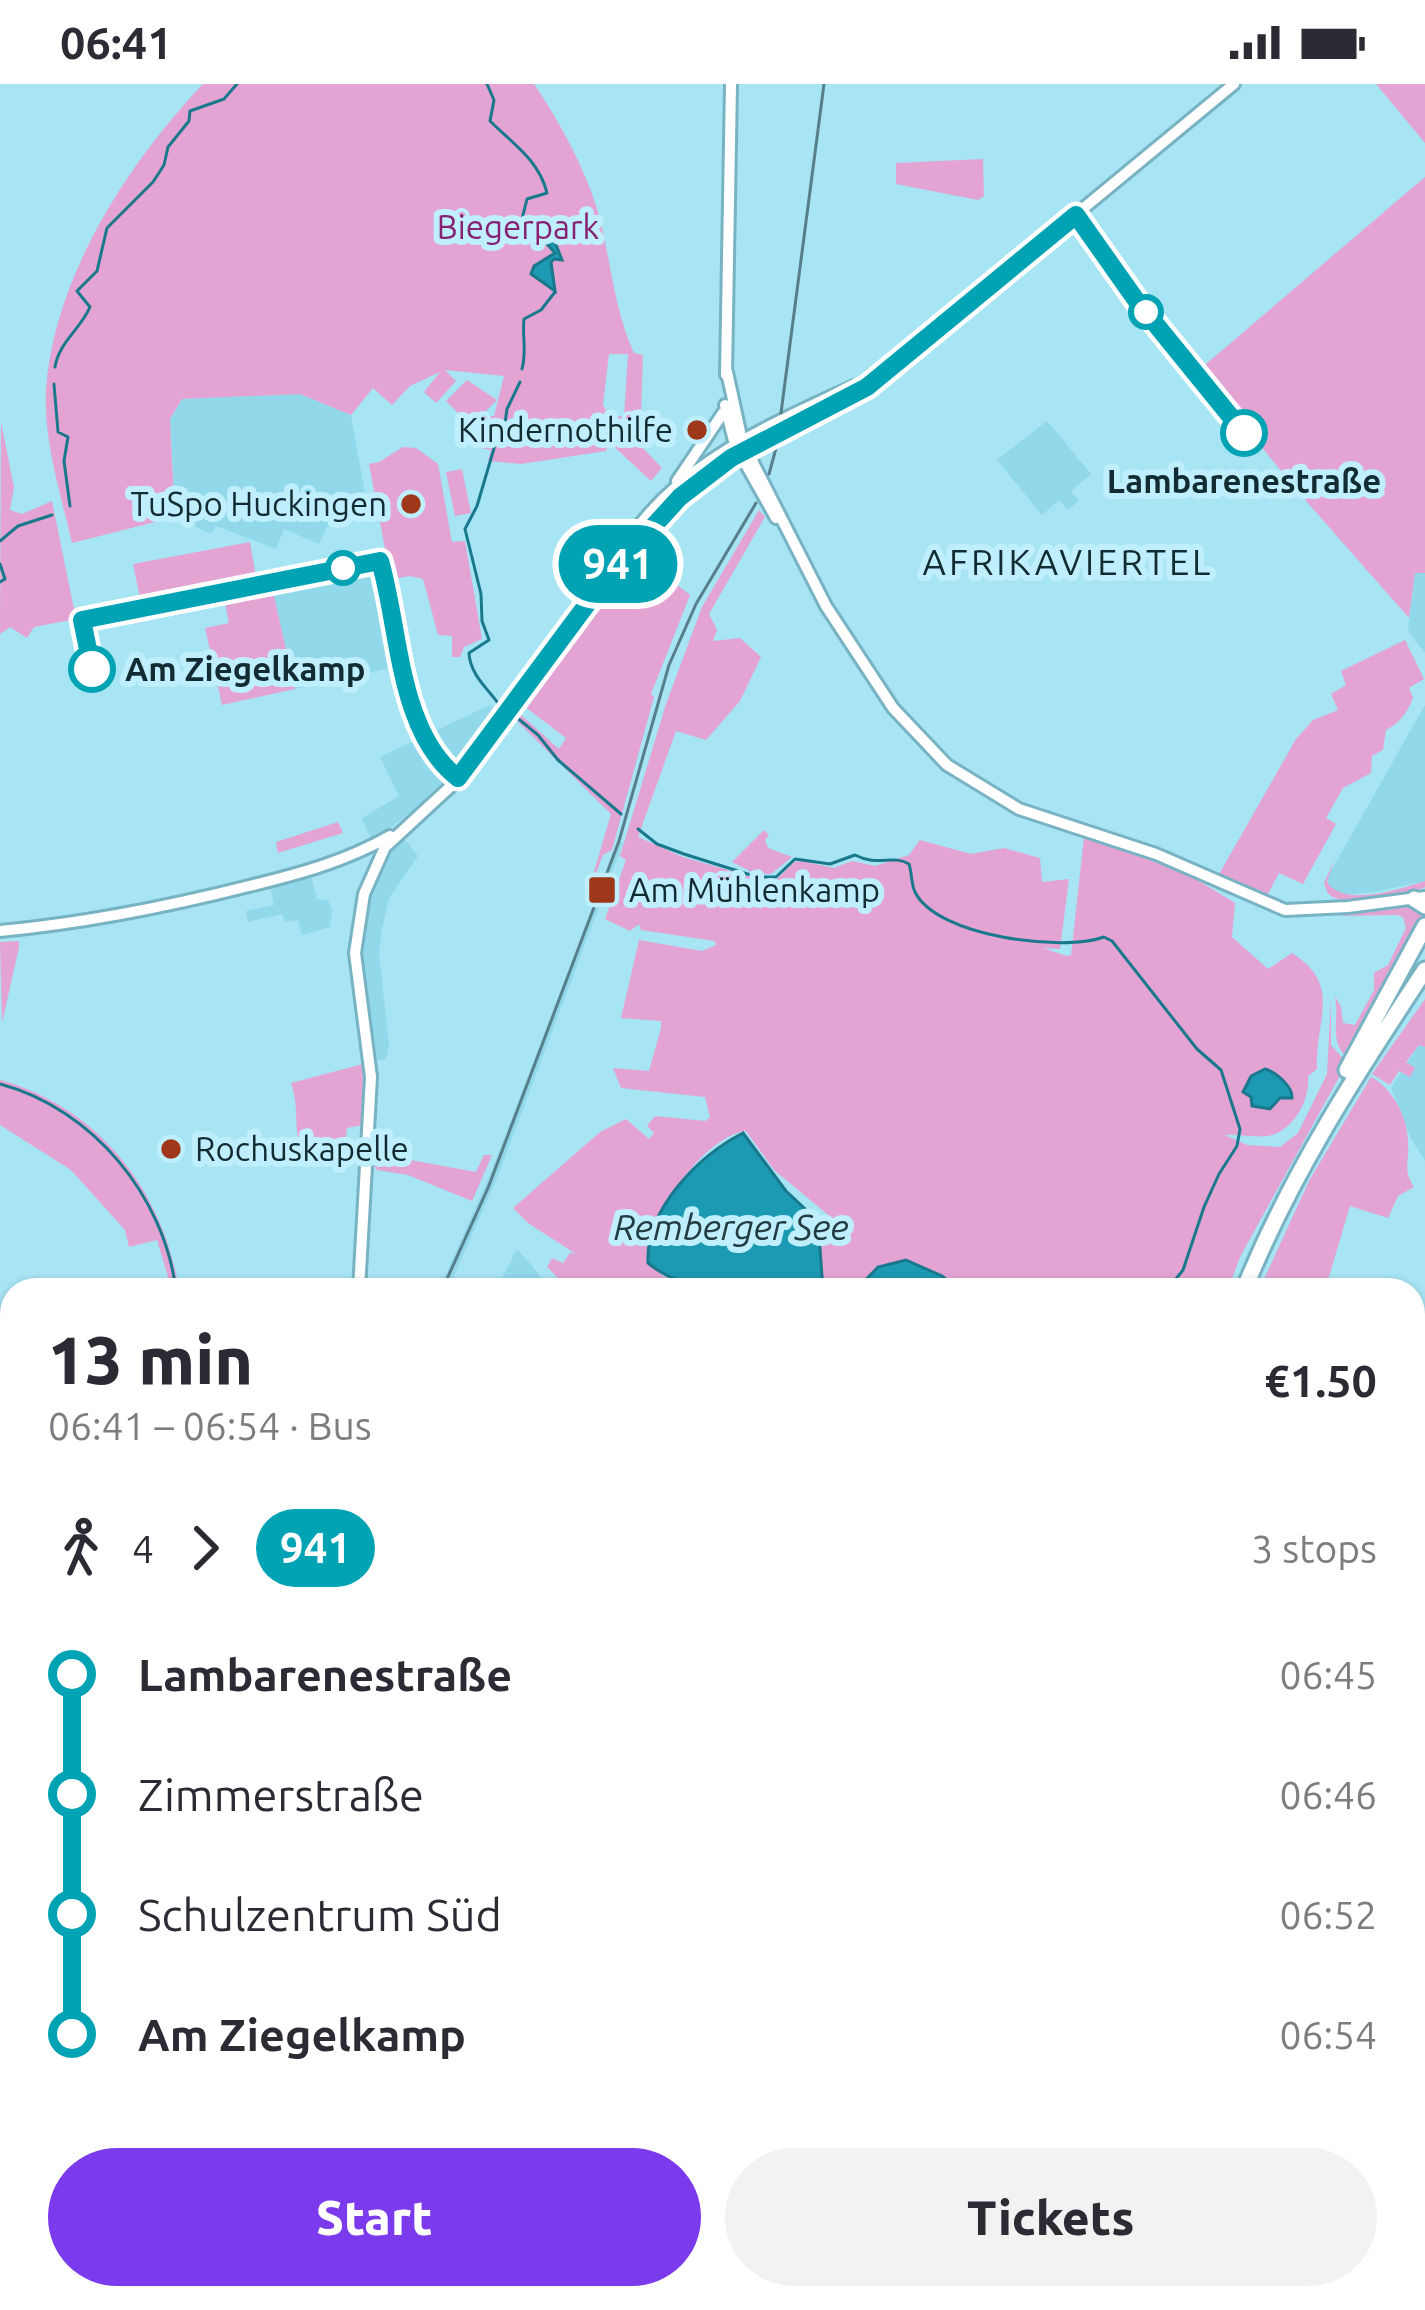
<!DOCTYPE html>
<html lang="en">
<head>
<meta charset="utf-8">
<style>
  :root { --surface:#fff; --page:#f2f2f3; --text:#2b2b33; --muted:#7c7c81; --accent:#7c3aed }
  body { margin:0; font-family:Ubuntu,sans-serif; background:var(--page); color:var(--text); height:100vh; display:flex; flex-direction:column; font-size:45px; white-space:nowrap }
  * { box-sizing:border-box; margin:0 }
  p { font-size:39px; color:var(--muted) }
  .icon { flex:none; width:66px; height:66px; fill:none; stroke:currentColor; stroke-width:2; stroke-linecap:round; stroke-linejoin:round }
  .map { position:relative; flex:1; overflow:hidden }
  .drawer { position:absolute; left:0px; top:1194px; width:1425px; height:1032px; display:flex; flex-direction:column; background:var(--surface); border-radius:36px 36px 0 0; box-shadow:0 3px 9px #0004 }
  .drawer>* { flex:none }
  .badge { padding:0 24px; border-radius:39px; font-size:42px; line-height:78px }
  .map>.badge { position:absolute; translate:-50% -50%; box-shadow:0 0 0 6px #fff }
  .legs { display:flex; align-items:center; gap:18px; height:132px; padding:0 48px; font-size:39px }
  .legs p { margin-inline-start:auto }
  .headline { display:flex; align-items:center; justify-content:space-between; height:204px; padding:0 48px }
  h1 { font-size:66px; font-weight:800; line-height:90px }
  .cta { display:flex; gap:24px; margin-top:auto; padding:24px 48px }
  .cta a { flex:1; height:138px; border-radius:72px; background:var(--accent); color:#fff; font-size:48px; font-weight:800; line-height:138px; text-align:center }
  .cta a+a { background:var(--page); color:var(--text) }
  ul { padding:0 48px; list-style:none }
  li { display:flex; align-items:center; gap:42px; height:120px; font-size:45px }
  li i { display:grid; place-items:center; width:18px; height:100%; margin:0 15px; background:currentColor }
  li i::after { content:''; width:30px; height:30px; margin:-15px; border:9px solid; border-radius:50%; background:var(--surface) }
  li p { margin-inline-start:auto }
  li:first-child i { background:linear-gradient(#0000 50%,currentColor 0) }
  li:last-child i { background:linear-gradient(currentColor 50%,#0000 0) }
  .status { display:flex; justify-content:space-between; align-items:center; height:84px; padding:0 60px; background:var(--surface); direction:ltr }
  .status svg { height:33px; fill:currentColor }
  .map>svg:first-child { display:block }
</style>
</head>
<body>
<div class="status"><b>06:41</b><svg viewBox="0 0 49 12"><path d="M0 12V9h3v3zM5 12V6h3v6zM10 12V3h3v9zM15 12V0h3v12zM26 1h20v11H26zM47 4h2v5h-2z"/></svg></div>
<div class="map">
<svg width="1425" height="2226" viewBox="0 0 1425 2226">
  <rect width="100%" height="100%" fill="#a7e4f4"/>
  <path fill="#92d8eb" d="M300,310L351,331L369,432L354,434L335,425L319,460L284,445L276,465L216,442L211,450L176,433L170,336L182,315Z
    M1047,337L1091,390L1071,407L1079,417L1068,426L1059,416L1042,431L997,376Z
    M376,480L399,582L295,605L272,503Z
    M1415,488L1425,489V569L1408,547Z
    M490,621L499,629L451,694L416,725L372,757L362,734L399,712L380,673Z
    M1425,621V797L1375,808L1341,811L1330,806L1327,794Z
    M402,752L418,772L389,814L382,845L379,869L389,961L386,975L377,976L359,875L369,809L382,776Z
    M618,757L623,759L499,1089L448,1206H439L492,1086Z
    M311,791L317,815L328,816L332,826L330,843L302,851L298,836L285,838L282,830L248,838L246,827L274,821L270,802Z
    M1425,951V1077L1411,1055L1391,1004Z
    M517,1165L528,1177L551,1206H496Z"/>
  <path fill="#e3a4d3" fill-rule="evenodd" d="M203,0H534C559,37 584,82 597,125C611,173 613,223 634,269L643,271L640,361L662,384L651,397L609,358L606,367L521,380L488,377L491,366L477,363L464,348L470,341L446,317L467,296L497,316L480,333L494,332L504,292L445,286L456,297L436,319L424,308L440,288L410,302L392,321L373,304L351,331L300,310L182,315L170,335L175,433L72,459C61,411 43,355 46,305C54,193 128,79 203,0ZM609,270H628L624,333L608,330L603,321Z
    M1376,0H1425V59Z
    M983,75L984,112L978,116L896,100V79Z
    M1425,93V489H1415L1409,534L1299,409L1199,286Z
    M1,338L14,403L10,426L22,430L52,417L76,535L34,543L27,554L10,543L0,550Z
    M403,363L416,364L438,380L452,458L465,457L482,555L464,563L460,573H452V552L438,551L423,495L410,492L387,496L384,479L395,480L385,465L369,380L379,378Z
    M462,385L471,429L455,432L446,388Z
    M759,426L765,433L709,530L717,546L713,557L740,554L761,573L740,617L706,656L676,647L638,753L683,773L766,797L777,795L794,778L802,777L834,784L852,777L875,782L909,771L920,756L971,770L1004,764L1040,774L1042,798L1069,795L1060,865L1043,864L1067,872L1071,871L1084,753L1176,783L1235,819L1232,853L1268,885L1292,869C1343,902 1315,934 1317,985L1308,992C1310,1014 1297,1041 1275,1050C1262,1056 1239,1049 1225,1051L1247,1061L1280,1063L1298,1049L1327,990L1331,914V961L1347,979L1240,1173L1228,1206H959L942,1192L878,1183L856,1206H823L818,1137L833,1135L774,1086L746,1047C703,1052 645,1137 648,1179L663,1192L706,1206H570L547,1183L552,1174L563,1179L570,1169L576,1170L528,1139L513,1124L600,1048L626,1035L649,1055L654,1049L647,1042L655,1032L706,1037L710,1033L705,1013L621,1004L613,984L649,987L661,944V937L621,934L639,856L702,867L716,861L715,857L641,846L639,840L630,847L605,835L626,776L620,772L666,620L702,523ZM1265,985L1274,988L1292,1008V1014L1252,1016L1251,992Z
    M250,458L256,493L141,519L133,480Z
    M640,471L690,511L651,610L654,613L612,766L603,771L585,818L611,730L518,638L520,630L559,665L566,654L520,619L609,500L612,501Z
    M272,503L295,605L222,621L205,544L229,539L224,514Z
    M1405,556L1424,595L1409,604L1413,614C1406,630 1401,638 1386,646L1383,666L1372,672L1371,689L1343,704L1326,734L1336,740L1303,800L1279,789L1268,810L1218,792L1296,655L1313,636L1338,626L1331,610L1346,601L1341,587Z
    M338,738L343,749L278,769L276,758Z
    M764,746L769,751L765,756L768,764L792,773L771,790L754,789L732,778Z
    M1335,775L1327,798C1344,824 1400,805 1425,797V803C1408,811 1352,821 1335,814C1327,811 1327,807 1324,799Z
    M1404,822L1425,827V837L1350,976C1327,959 1340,936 1335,912L1341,923L1343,939L1355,941L1374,906V889L1388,881L1406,844L1403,833L1397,831L1340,832Z
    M19,857V863L2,939L0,858Z
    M1425,915V963L1419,961L1406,978L1415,984L1410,993L1399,987L1390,1001L1372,990Z
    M363,980V1041L347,1044L345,1060L299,1058C294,1036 299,1023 291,999Z
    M1371,993C1392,1004 1407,1031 1408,1057C1410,1076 1402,1085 1414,1103L1398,1112L1388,1134L1350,1122L1325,1206H1259L1310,1095Z
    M0,996C99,1023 164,1108 179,1206H172L157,1156L129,1163L125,1146L71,1086L0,1041Z
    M372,1069L476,1088L484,1071H492L472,1117L408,1091L377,1086L371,1077Z
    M12,1450V1585L0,1578V1456Z
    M1413,1740L1425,1749V1858L1413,1841Z
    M0,1995L12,1996L13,2226H0Z
    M626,2214H706L699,2226H634Z
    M735,2214H856V2226H728Z
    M872,2214H1015L1016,2226H878Z"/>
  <path fill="#1c99b3" stroke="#19788c" stroke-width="3" d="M541,153H553L562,176L554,175L551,178L555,207L531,190L534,182L555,169Z
    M1265,985C1276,988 1293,1003 1292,1014H1280L1270,1025L1252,1022L1251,1013L1243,1008L1251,992Z
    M743,1049L786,1107L818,1137L823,1206C766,1206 695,1218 648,1179C645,1126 698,1072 743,1049Z
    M906,1176L942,1192L959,1206H856L878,1183Z
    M1425,1540V1659L1413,1650V1543Z
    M1413,1841L1425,1858V2141L1413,2126Z
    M4,2010L12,2014V2065L8,2068L9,2076L0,2078V2012Z
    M1413,2166L1425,2174V2226H1016L1015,2214H1413Z"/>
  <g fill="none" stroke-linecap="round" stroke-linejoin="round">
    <path stroke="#19788c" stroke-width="3" d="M487,0L494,16L490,37C512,59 539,76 547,109L527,115L522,135L532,154L545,155
      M55,283C59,258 80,246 90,223L77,207L97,187L107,144L153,98L164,81L168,63L189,37L190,27L224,15L237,0
      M522,285C527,266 522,254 524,235L541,226L555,208
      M54,300L58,348L68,353L64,377L70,422
      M0,457L18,442L52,431
      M0,480L5,495L0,498
      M498,619C487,604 470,590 469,569L489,556L482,537L481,510L465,445L477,422L495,361L504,346L507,325L520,298
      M515,632L538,651L558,676L621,730
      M638,745L657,760L684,770L757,793H776L795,775L830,780L855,771C878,783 893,770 909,780C912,789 911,800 915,808C937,853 1063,868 1104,853L1112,857L1197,965L1221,986L1240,1045L1237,1062L1219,1090L1204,1123L1183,1186L1167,1206
      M0,1000C93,1025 164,1112 176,1206
      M0,1489L12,1481
      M1413,1757L1425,1762
      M0,2105L12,2086
      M0,2109V2112"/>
    <defs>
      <path id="secondary" d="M727,288L742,357L826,522L893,624L947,681L1019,725L1156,770L1285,826L1348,823L1425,813
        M726,291L731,0
        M725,321L735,361L776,434
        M677,397L723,329
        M620,471C667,384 769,341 854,302
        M0,847C85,839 166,823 249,802C299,790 346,777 390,752
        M359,1206L371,993L355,869L364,810L385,763L450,703L608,492L680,413L731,375L867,303L1234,0
        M0,1915L12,1900
        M0,1946L12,1936"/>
      <path id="motorway" d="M1414,815L1425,822
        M1347,986L1425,842
        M1244,1206C1291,1090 1356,990 1425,886
        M622,2214L629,2226
        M869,2214L875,2226
        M592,2226L600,2214
        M720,2226L728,2214"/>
    </defs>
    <use href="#secondary" stroke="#78b3c3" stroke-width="16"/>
    <use href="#motorway" stroke="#78b3c3" stroke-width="21"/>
    <use href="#secondary" stroke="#fff" stroke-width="10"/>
    <use href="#motorway" stroke="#fff" stroke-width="15"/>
    <path stroke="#577f8b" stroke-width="3" d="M781,329L824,0
      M769,390L778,357
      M442,1206L488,1104L619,757L669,581L696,520L756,419
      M26,2226L28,2214"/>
  </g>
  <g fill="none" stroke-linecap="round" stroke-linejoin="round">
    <defs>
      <path id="line-1" d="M92,585L82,536L380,477C400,545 398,648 458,694L608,492L680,413L731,374L867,303L1076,131L1136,216L1244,349"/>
    </defs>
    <use href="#line-1" stroke="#fff" stroke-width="27"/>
    <use href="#line-1" stroke="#00a3b4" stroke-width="18"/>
  </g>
  <g fill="#fff" stroke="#00a3b4" stroke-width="6">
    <circle cx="1146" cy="228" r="15"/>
    <circle cx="1244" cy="349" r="21"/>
    <circle cx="343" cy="484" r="15"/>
    <circle cx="92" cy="585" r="21"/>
  </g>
  <g fill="#9f381a" stroke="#bfeffc" stroke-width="4.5">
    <circle cx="697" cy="346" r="12"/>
    <circle cx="411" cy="420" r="12"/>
    <rect x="587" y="791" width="30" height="30" rx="6"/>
    <circle cx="171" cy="1065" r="12"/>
  </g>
  <g text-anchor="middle" stroke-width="12" stroke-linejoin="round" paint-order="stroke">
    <g font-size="33" fill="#862174" stroke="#bfeffc">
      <text x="518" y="155">Biegerpark</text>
    </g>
    <g font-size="33" fill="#132b32" stroke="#bfeffc" text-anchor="end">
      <text x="673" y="358">Kindernothilfe</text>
      <text x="387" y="432">TuSpo Huckingen</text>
      <text x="629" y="818" text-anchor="start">Am Mühlenkamp</text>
      <text x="195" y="1077" text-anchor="start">Rochuskapelle</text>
    </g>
    <g font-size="33" font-weight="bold" fill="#132b32" stroke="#bfeffc">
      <text x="1244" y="409">Lambarenestraße</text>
      <text x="125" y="597" text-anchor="start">Am Ziegelkamp</text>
    </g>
    <g font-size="36" letter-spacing="3" fill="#132b32" stroke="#bfeffc">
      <text x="1068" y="491">AFRIKAVIERTEL</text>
    </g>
    <g font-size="36" font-style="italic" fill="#243c43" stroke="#bfeffc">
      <text x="731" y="1156">Remberger See</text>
    </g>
  </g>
</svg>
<b class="badge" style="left:618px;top:480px;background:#00a3b4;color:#fff">941</b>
<section class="drawer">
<div class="headline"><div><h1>13 min</h1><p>06:41 – 06:54 · Bus</p></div><b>€1.50</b></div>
<div class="legs"><svg class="icon" aria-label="walk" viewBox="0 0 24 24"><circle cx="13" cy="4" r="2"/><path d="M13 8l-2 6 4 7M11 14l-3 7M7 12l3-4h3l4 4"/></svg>4<svg class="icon" aria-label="forward" viewBox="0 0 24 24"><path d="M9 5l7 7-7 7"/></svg><b class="badge" style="background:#00a3b4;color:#fff">941</b><p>3 stops</p></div>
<ul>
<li><i style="color:#00a3b4"></i><b>Lambarenestraße</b><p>06:45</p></li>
<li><i style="color:#00a3b4"></i><span>Zimmerstraße</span><p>06:46</p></li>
<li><i style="color:#00a3b4"></i><span>Schulzentrum Süd</span><p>06:52</p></li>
<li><i style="color:#00a3b4"></i><b>Am Ziegelkamp</b><p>06:54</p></li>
</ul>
<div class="cta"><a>Start</a><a>Tickets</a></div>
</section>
</div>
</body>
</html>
